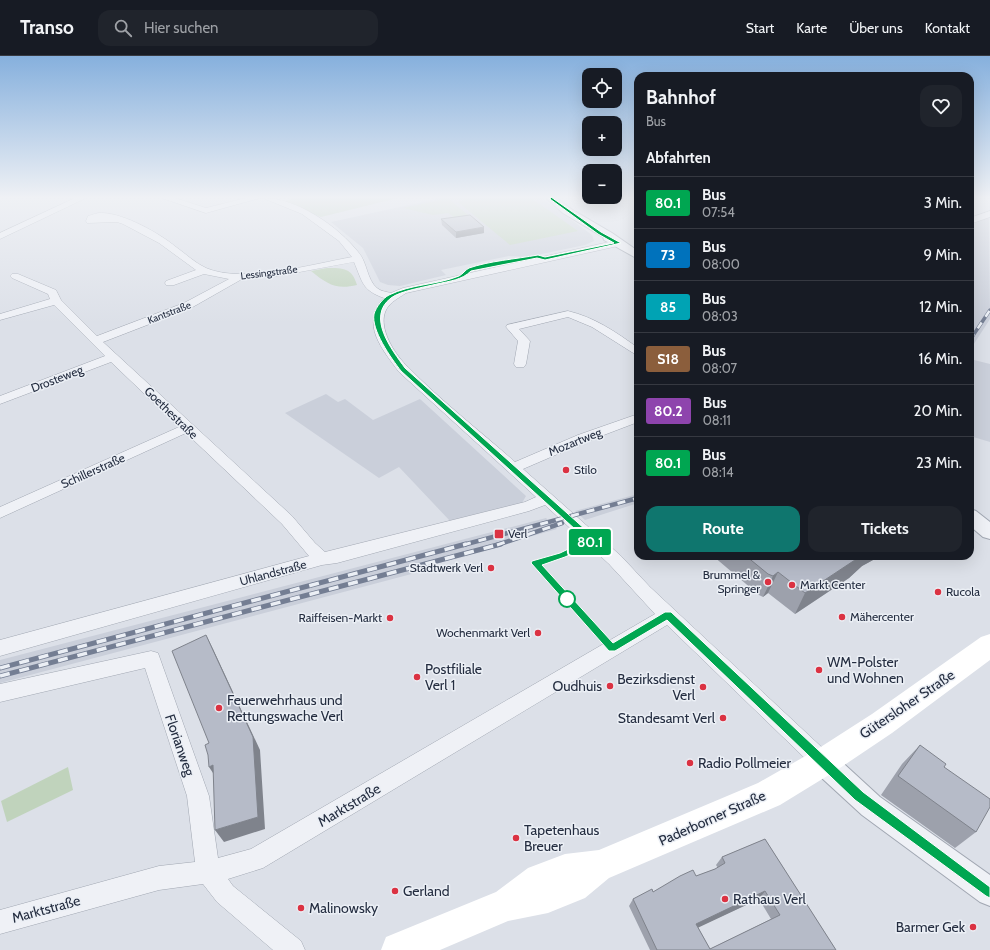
<!DOCTYPE html>
<html lang="de">
<head>
<meta charset="utf-8">
<style>
  :root { --surface:#171b24; --page:#20242c; --text:#f1f3f6; --muted:#9ea1a6; --line:#363941; --accent:#0f766e }
  body { margin:0; font-family:Cabin,sans-serif; background:var(--page); color:var(--text); height:100vh; display:flex; flex-direction:column; font-size:15px; white-space:nowrap }
  * { box-sizing:border-box; margin:0 }
  p { font-size:13px; color:var(--muted) }
  .icon { flex:none; width:22px; height:22px; fill:none; stroke:currentColor; stroke-width:2; stroke-linecap:round; stroke-linejoin:round }
  .map { position:relative; flex:1; overflow:hidden }
  .drawer { position:absolute; left:634px; top:16px; width:340px; height:488px; display:flex; flex-direction:column; background:var(--surface); border-radius:12px; box-shadow:0 4px 16px #0002 }
  .drawer>* { flex:none }
  .badge { padding:0 8px; border-radius:3px; font-size:14px; line-height:26px }
  .fabs { position:absolute; left:582px; top:12px; display:grid; gap:8px }
  .fabs a { display:grid; place-items:center; width:40px; height:40px; border-radius:8px; background:var(--surface); box-shadow:0 4px 16px #0002; font-size:20px }
  .map>.badge { position:absolute; translate:-50% -50%; box-shadow:0 0 0 2px #fff }
  h2 { padding:0 12px; font-size:15px; line-height:36px }
  .round { display:grid; place-items:center; flex:none; width:42px; height:42px; border-radius:12px; background:var(--page) }
  .headline { display:flex; align-items:center; justify-content:space-between; height:68px; padding:0 12px }
  h1 { font-size:19px; font-weight:700; line-height:30px }
  .primary-button { display:flex; gap:8px; margin-top:auto; padding:8px 12px }
  .primary-button a { flex:1; height:46px; border-radius:12px; background:var(--accent); color:#fff; font-size:16px; font-weight:700; line-height:46px; text-align:center }
  .primary-button a+a { background:var(--page); color:var(--text) }
  ul { padding:0; list-style:none }
  li { display:flex; align-items:center; gap:12px; height:52px; padding:0 12px; border-top:1px solid var(--line) }
  li div { flex:1 }
  li b { display:block; font-size:15px }
  li em { font-style:normal }
  li .badge { min-width:44px; font-weight:700; text-align:center }
  header { display:flex; align-items:center; gap:24px; box-sizing:border-box; height:56px; padding:0 20px; background:var(--surface); border-bottom:1px solid var(--line) }
  header strong { font-size:19px }
  nav { display:flex; gap:22px; margin-inline-start:auto; font-size:14px }
  .search { width:280px; height:36px; background:var(--page); display:flex; align-items:center; gap:10px; box-sizing:border-box; padding:0 14px; border-radius:12px; color:var(--muted); font-size:15px }
  .map>svg:first-child { display:block }
</style>
</head>
<body>
<header>
<strong>Transo</strong>
<div class="search"><svg class="icon" aria-label="search" viewBox="0 0 24 24"><circle cx="10" cy="10" r="6"/><path d="M15 15l6 6"/></svg>Hier suchen</div>
<nav><a>Start</a><a>Karte</a><a>Über uns</a><a>Kontakt</a></nav>
</header>
<div class="map">
<svg width="990" height="894" viewBox="0 0 990 894">
  <rect width="100%" height="100%" fill="#dce0e8"/>
  <path fill="#cacfda" d="M441,142H542L592,179L594,185L585,189L527,201L509,200L441,214L446,219L400,230L388,229L380,226L363,192L331,166Z
    M989,161L990,263L970,294V168Z
    M970,303L990,308V386L970,380V348L973,334L970,333Z
    M326,338L338,346L345,343L373,364L420,343L526,440L522,447L450,465L399,411L379,422L285,357Z
    M638,438V447L585,464L575,455Z
    M546,462L557,473L418,513L419,516L0,627V604Z"/>
  <path fill="#c0d3bc" d="M294,142H398L321,161L283,146Z
    M448,142L469,160L454,161L448,157L433,159L403,152Z
    M468,142H485L471,146L490,142H531L578,175L510,189L458,146Z
    M327,212C344,212 352,212 357,229C336,234 327,228 311,215Z
    M68,711L73,734L7,766L1,745Z"/>
  <g fill="none" stroke-linecap="round" stroke-linejoin="round">
    <defs>
      <path id="minor" d="M75,142H86L0,183V177Z
        M162,142H175L206,152L246,142H260L206,157Z
        M263,142C297,142 338,170 359,197C367,206 367,224 377,232C380,235 387,236 391,237L403,232L618,184L621,185V189L618,190L406,237C397,243 386,248 384,260C381,277 396,300 408,311C440,344 480,375 515,406L578,379L638,358V366L588,385L523,413L621,500L650,531L829,698L832,705L829,712L822,715L815,712L667,569L263,812L228,823L233,830L301,885L305,894H273L217,846L203,828L159,834L0,878V854L159,810L195,806L187,740L145,612L0,646V628L151,595L158,597L209,740L218,802L251,793L655,558L609,508L545,449L529,455L337,507L322,509L0,600V584L309,500L282,468L186,377L0,462V451L179,371L111,306L0,348V340L105,300L54,249L0,264V258L50,243L48,238L12,222L10,220L12,218H18L56,234L61,244L97,280L184,247L229,223L204,218L174,229H166L165,227L166,225L196,214L159,187L123,168L117,166L87,167L86,165L88,160C93,159 98,156 103,157C125,158 159,177 176,191C186,198 195,207 206,212C243,228 313,208 352,201L339,185L302,158ZM354,206C363,227 362,234 384,242C360,268 382,293 399,316L536,441L525,446L325,496L315,487L292,460L103,286L191,252L242,223L278,220Z
        M990,155V161L970,168V162Z
        M568,255C594,261 616,276 638,292V300L592,271L568,261L519,273L530,285L526,308L524,311H516L514,308L518,285L506,271L507,269Z"/>
      <path id="tertiary" d="M546,142H557L571,153L612,177L638,195V203L604,184L603,181L563,157Z
        M970,453L976,455L990,466V483L983,481L970,470Z
        M822,693L831,696L880,741L990,819V850L980,846L862,759L813,714L809,705L813,696Z"/>
    </defs>
    <use href="#minor" stroke="#a1a7b2" stroke-width="1"/>
    <use href="#tertiary" stroke="#a1a7b2" stroke-width="2"/>
    <use href="#minor" fill="#eff1f6" fill-rule="evenodd"/>
    <use href="#tertiary" fill="#eff1f6" fill-rule="evenodd"/>
    <path fill="#fff" fill-rule="evenodd" d="M990,578V604L892,677L837,714L780,749L609,822L585,842L548,857L508,865L440,894H381L386,881L496,836L528,812L565,798L599,794L758,727L816,694L872,658L981,581Z"/>
    <defs>
      <path id="rail-far2" d="M970,284L990,254"/>
      <path id="rail-far1" d="M463,489L638,442
        M497,489L562,467"/>
      <path id="rail" d="M0,612L466,488
        M0,620L501,488"/>
    </defs>
    <use href="#rail-far2" stroke="#747e93" stroke-width="3.5"/>
    <use href="#rail-far1" stroke="#747e93" stroke-width="4.5"/>
    <use href="#rail" stroke="#747e93" stroke-width="5"/>
    <use href="#rail-far2" stroke="#ebeff5" stroke-width="2.5" stroke-dasharray="7" stroke-linecap="butt"/>
    <use href="#rail-far1" stroke="#ebeff5" stroke-width="3" stroke-dasharray="8" stroke-linecap="butt"/>
    <use href="#rail" stroke="#ebeff5" stroke-width="3.5" stroke-dasharray="10" stroke-linecap="butt"/>
  </g>
  <path fill="#9da1ac" fill-rule="evenodd" d="M441,163L484,177L456,182L442,169Z
    M713,500H876L873,504L862,510L849,522L795,558L768,537L763,541L759,539Z
    M920,689L944,711L976,776L955,792L881,739L902,708Z
    M765,783L836,894H650L629,850L633,843L653,836L715,813L718,812L716,809L722,801ZM759,843L771,863L710,893L698,871Z"/>
  <path fill="#7f838c" d="M484,171V177L456,182V176Z
    M861,500H876L873,504L862,510L849,522L795,558L805,537Z
    M778,516L768,537L763,541L773,520Z
    M206,579L213,593L260,694L265,773L224,786L215,774L258,761Z
    M213,709L217,723L209,711Z
    M765,835L759,843L691,875L696,868Z"/>
  <path fill="#b6bbc8" stroke="#7f838c" fill-rule="evenodd" d="M470,159L484,171L456,176L441,163Z
    M746,500H861L805,537L778,516L773,520L768,518Z
    M206,579L253,681L258,761L215,774L213,709L209,711L208,699L205,689L209,687L172,595Z
    M920,689L946,708L944,711L990,743V751L976,776L898,720Z
    M765,783L836,894H657L633,843L652,833L653,836L680,820L693,814L696,820L715,813L725,807L722,801ZM765,835L780,859L710,893L696,868Z"/>
  <linearGradient id="sky" x2="0" y2="1"><stop stop-color="#86b0dd"/><stop offset="0.53" stop-color="#eff1f5"/><stop offset="1" stop-color="#eff1f5" stop-opacity="0"/></linearGradient>
  <rect width="990" height="267" fill="url(#sky)"/>
  <path fill="#00a651" stroke="#fff" d="M551,141L601,176L621,187L545,204L537,202L471,215C462,224 450,225 437,228C425,231 400,235 391,242C366,261 392,294 405,312L596,483V487L565,501L542,509L613,587L665,556H671L863,736L990,831V842L986,840L855,744L667,564L615,595H609L531,507L532,505L560,497L587,484L401,315C391,302 371,274 374,258C376,251 383,242 389,239C411,228 437,229 459,220C463,218 465,214 469,212C489,205 516,203 538,199L545,201L614,187L598,178L550,143Z"/>
  <g fill="#db3242" stroke="#ebeff5" stroke-width="1.5">
    <circle cx="566" cy="414" r="4"/>
    <rect x="494" y="473" width="10" height="10" rx="2"/>
    <circle cx="491" cy="512" r="4"/>
    <circle cx="768" cy="526" r="4"/>
    <circle cx="792" cy="529" r="4"/>
    <circle cx="938" cy="536" r="4"/>
    <circle cx="842" cy="561" r="4"/>
    <circle cx="390" cy="562" r="4"/>
    <circle cx="538" cy="577" r="4"/>
    <circle cx="819" cy="614" r="4"/>
    <circle cx="417" cy="621" r="4"/>
    <circle cx="610" cy="630" r="4"/>
    <circle cx="703" cy="631" r="4"/>
    <circle cx="219" cy="652" r="4"/>
    <circle cx="723" cy="662" r="4"/>
    <circle cx="690" cy="707" r="4"/>
    <circle cx="516" cy="782" r="4"/>
    <circle cx="395" cy="835" r="4"/>
    <circle cx="725" cy="843" r="4"/>
    <circle cx="301" cy="852" r="4"/>
    <circle cx="973" cy="871" r="4"/>
  </g>
  <circle fill="#fff" stroke="#00a651" stroke-width="2" cx="567" cy="543" r="8"/>
  <g text-anchor="middle" stroke-width="3" stroke-linejoin="round" paint-order="stroke">
    <g font-size="10" fill="#242d40" stroke="#ebeff5">
      <text transform="translate(269 216) rotate(-7)" y="4">Lessingstraße</text>
      <text transform="translate(169 256) rotate(-21)" y="4">Kantstraße</text>
    </g>
    <g font-size="12" fill="#242d40" stroke="#ebeff5">
      <text transform="translate(57 323) rotate(-21)" y="4">Drosteweg</text>
      <text transform="translate(171 357) rotate(44)" y="4">Goethestraße</text>
      <text transform="translate(575 386) rotate(-22)" y="4">Mozartweg</text>
      <text transform="translate(93 415) rotate(-24)" y="4">Schillerstraße</text>
      <text transform="translate(273 517) rotate(-15)" y="4">Uhlandstraße</text>
    </g>
    <g font-size="12" fill="#242d40" stroke="#ebeff5" text-anchor="start">
      <text x="574" y="418">Stilo</text>
      <text x="508" y="482">Verl</text>
      <text x="483" y="516" text-anchor="end">Stadtwerk Verl</text>
      <text x="760" y="523" text-anchor="end">Brummel &amp;<tspan x="760" dy="14">Springer</tspan></text>
      <text x="800" y="533">Markt Center</text>
      <text x="946" y="540">Rucola</text>
      <text x="850" y="565">Mähercenter</text>
      <text x="382" y="566" text-anchor="end">Raiffeisen-Markt</text>
      <text x="530" y="581" text-anchor="end">Wochenmarkt Verl</text>
    </g>
    <g font-size="14" fill="#242d40" stroke="#ebeff5" text-anchor="start">
      <text x="827" y="611">WM-Polster<tspan x="827" dy="16">und Wohnen</tspan></text>
      <text x="425" y="618">Postfiliale<tspan x="425" dy="16">Verl 1</tspan></text>
      <text x="695" y="628" text-anchor="end">Bezirksdienst<tspan x="695" dy="16">Verl</tspan></text>
      <text x="602" y="635" text-anchor="end">Oudhuis</text>
      <text x="227" y="649">Feuerwehrhaus und<tspan x="227" dy="16">Rettungswache Verl</tspan></text>
      <text x="715" y="667" text-anchor="end">Standesamt Verl</text>
      <text x="698" y="712">Radio Pollmeier</text>
      <text x="524" y="779">Tapetenhaus<tspan x="524" dy="16">Breuer</tspan></text>
      <text x="403" y="840">Gerland</text>
      <text x="733" y="848">Rathaus Verl</text>
      <text x="309" y="857">Malinowsky</text>
      <text x="965" y="876" text-anchor="end">Barmer Gek</text>
    </g>
    <g font-size="14" fill="#242d40" stroke="#ebeff5">
      <text transform="translate(907 648) rotate(-34)" y="5">Gütersloher Straße</text>
      <text transform="translate(180 689) rotate(71)" y="5">Florianweg</text>
      <text transform="translate(349 749) rotate(-31)" y="5">Marktstraße</text>
      <text transform="translate(712 762) rotate(-24)" y="5">Paderborner Straße</text>
      <text transform="translate(46 853) rotate(-15)" y="5">Marktstraße</text>
    </g>
  </g>
</svg>
<div class="fabs">
<a><svg class="icon" aria-label="locate" viewBox="0 0 24 24"><circle cx="12" cy="12" r="6"/><path d="M12 2v4M12 18v4M2 12h4M18 12h4"/></svg></a>
<a>+</a>
<a>−</a>
</div>
<b class="badge" style="left:590px;top:486px;background:#00a651;color:#fff">80.1</b>
<section class="drawer">
<div class="headline"><div><h1>Bahnhof</h1><p>Bus</p></div><a class="round"><svg class="icon" aria-label="heart" viewBox="0 0 24 24"><path d="M12 20l-8-8c-3-5 5-10 8-4 3-6 11-1 8 4z"/></svg></a></div>
<h2>Abfahrten</h2>
<ul>
<li><span class="badge" style="background:#00a651;color:#fff">80.1</span><div><b>Bus</b><p>07:54</p></div><em>3 Min.</em></li>
<li><span class="badge" style="background:#0072bc;color:#fff">73</span><div><b>Bus</b><p>08:00</p></div><em>9 Min.</em></li>
<li><span class="badge" style="background:#00a3b4;color:#fff">85</span><div><b>Bus</b><p>08:03</p></div><em>12 Min.</em></li>
<li><span class="badge" style="background:#8b5e3c;color:#fff">S18</span><div><b>Bus</b><p>08:07</p></div><em>16 Min.</em></li>
<li><span class="badge" style="background:#8e44ad;color:#fff">80.2</span><div><b>Bus</b><p>08:11</p></div><em>20 Min.</em></li>
<li><span class="badge" style="background:#00a651;color:#fff">80.1</span><div><b>Bus</b><p>08:14</p></div><em>23 Min.</em></li>
</ul>
<div class="primary-button"><a>Route</a><a>Tickets</a></div>
</section>
</div>
</body>
</html>
